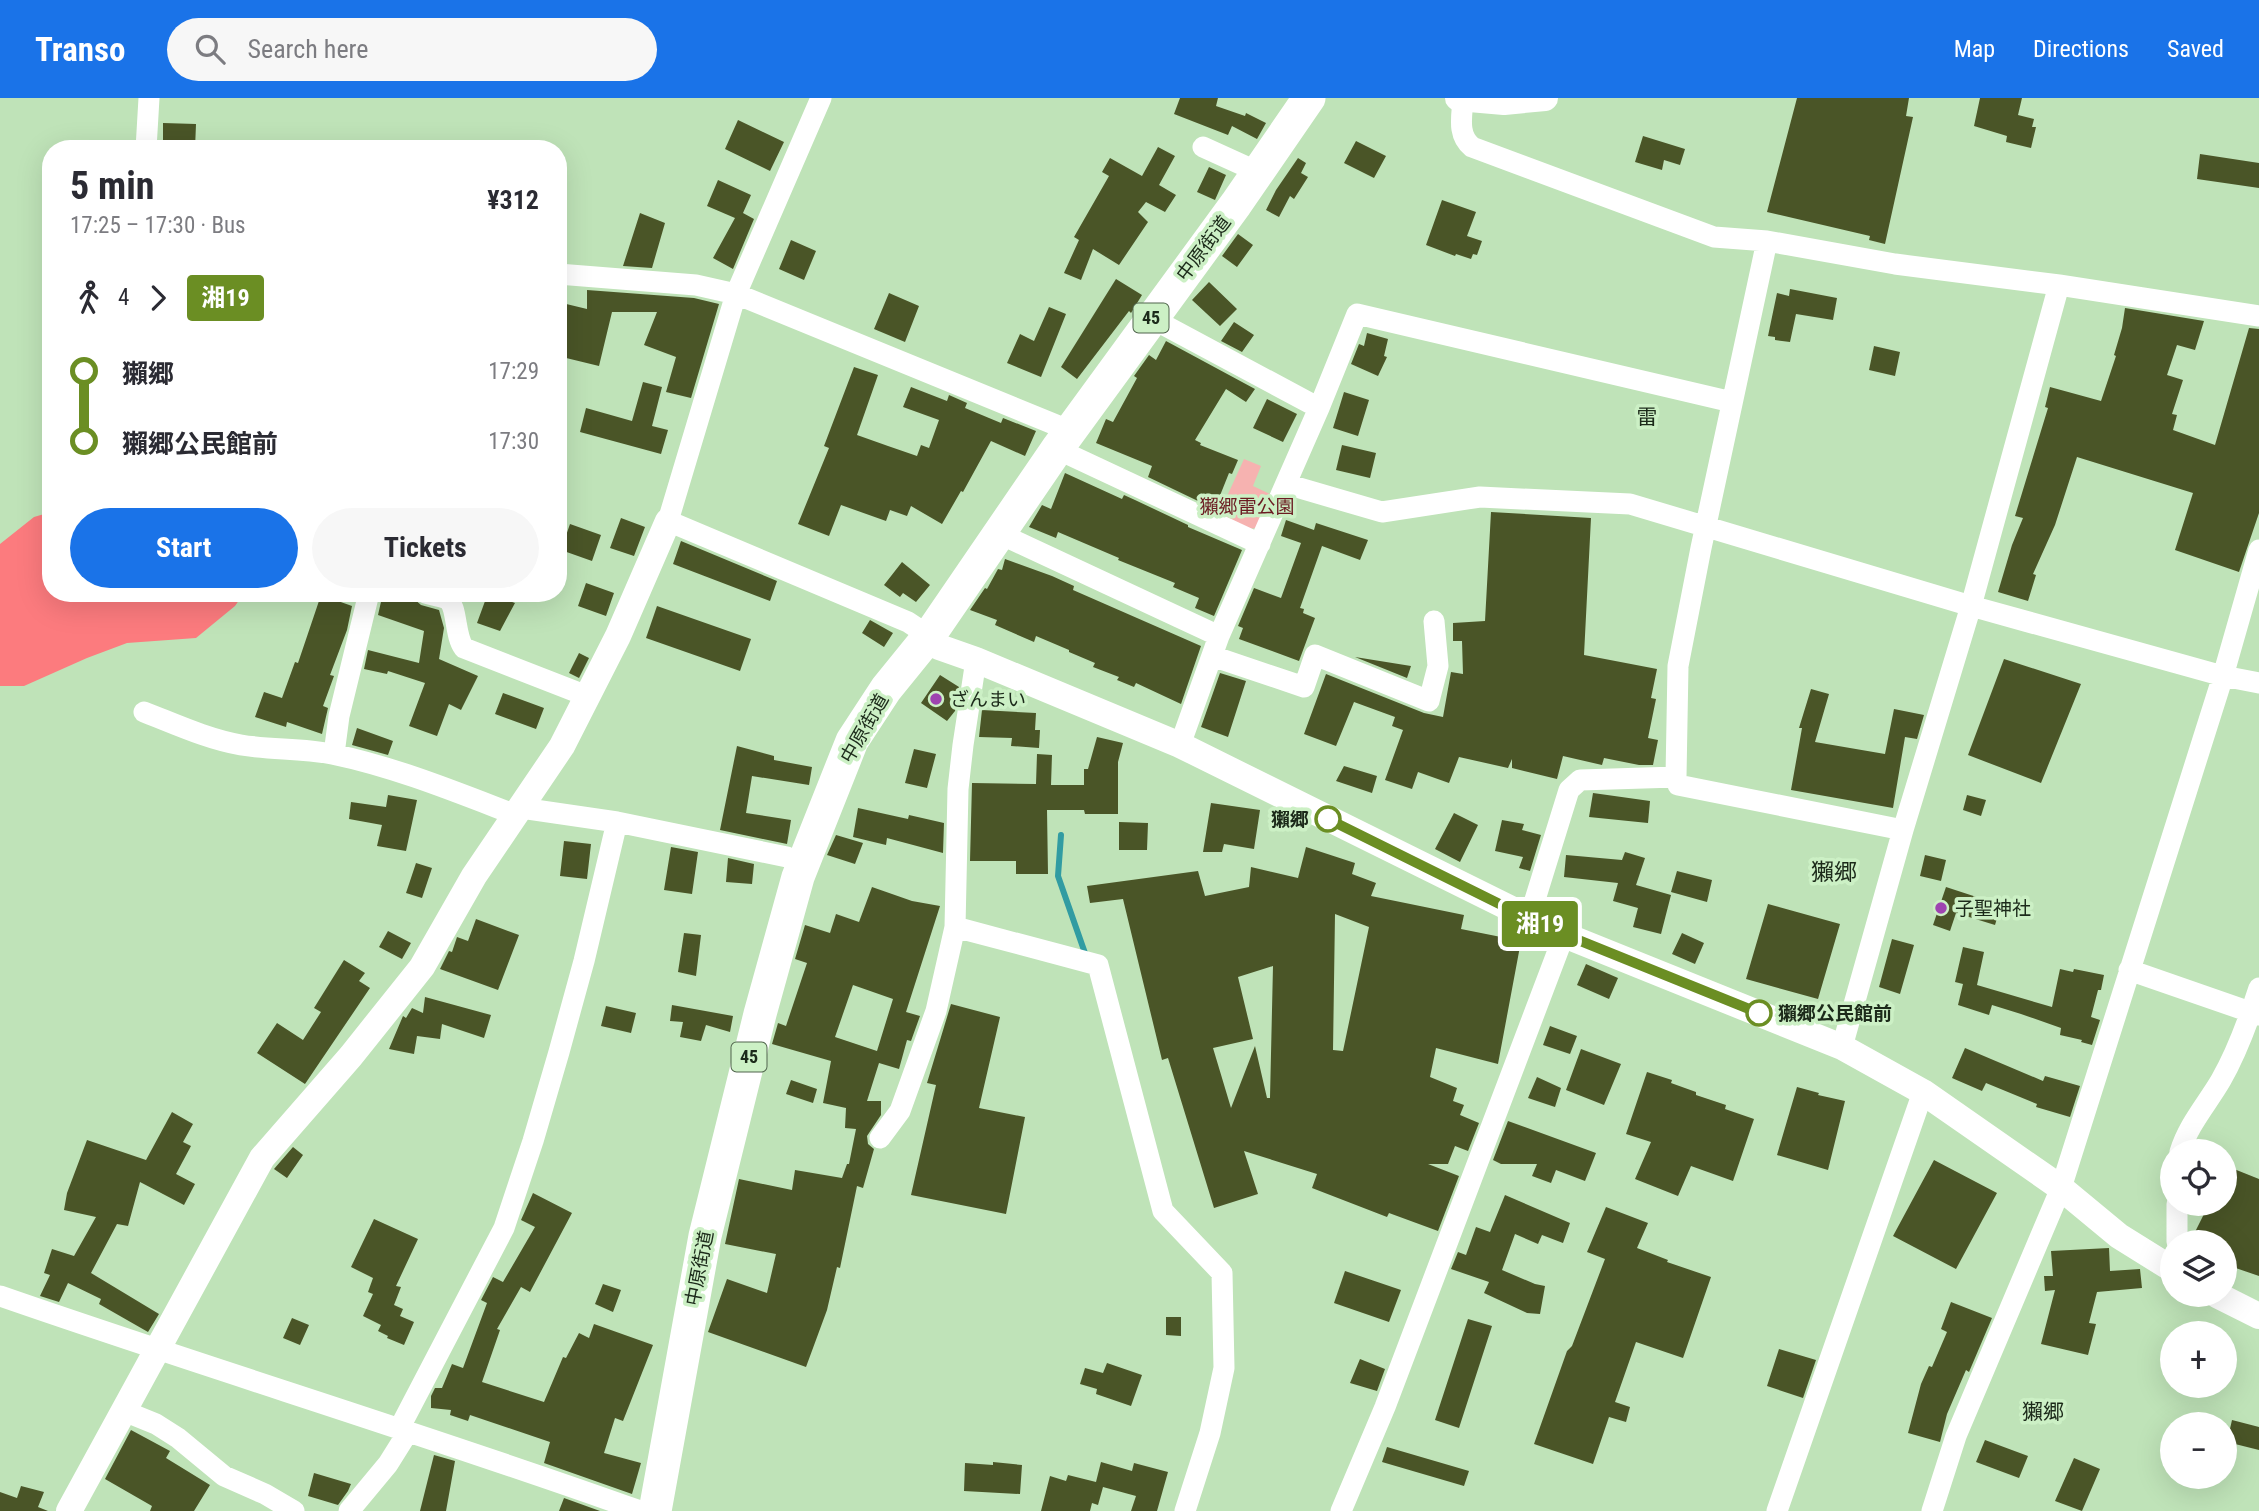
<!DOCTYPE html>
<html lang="en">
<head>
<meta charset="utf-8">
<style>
  :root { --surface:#fff; --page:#f7f7f7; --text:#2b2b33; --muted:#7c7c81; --accent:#1a73e8 }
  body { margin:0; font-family:"Roboto Condensed","Noto Sans JP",sans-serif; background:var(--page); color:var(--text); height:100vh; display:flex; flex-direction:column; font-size:26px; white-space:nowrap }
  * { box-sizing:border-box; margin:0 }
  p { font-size:23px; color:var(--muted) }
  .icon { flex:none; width:38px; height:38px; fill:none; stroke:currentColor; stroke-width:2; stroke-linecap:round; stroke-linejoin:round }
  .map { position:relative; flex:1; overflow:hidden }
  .sheet { position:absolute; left:42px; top:42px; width:525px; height:462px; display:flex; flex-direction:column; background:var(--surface); border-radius:28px; box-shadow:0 7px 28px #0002 }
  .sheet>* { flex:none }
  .badge { padding:0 14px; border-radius:5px; font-size:24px; line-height:46px }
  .tools { position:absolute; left:2160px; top:1041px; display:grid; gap:14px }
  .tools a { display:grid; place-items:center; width:77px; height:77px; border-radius:50%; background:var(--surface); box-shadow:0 7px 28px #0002; font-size:35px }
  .map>.badge { position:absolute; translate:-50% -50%; box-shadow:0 0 0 4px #fff }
  .legs { display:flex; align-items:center; gap:10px; height:77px; padding:0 28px; font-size:23px }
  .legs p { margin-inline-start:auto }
  .head { display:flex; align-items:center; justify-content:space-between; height:119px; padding:0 28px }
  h1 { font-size:38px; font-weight:700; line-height:52px }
  .primary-button { display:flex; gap:14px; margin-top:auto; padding:14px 28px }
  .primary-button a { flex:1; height:80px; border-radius:42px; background:var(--accent); color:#fff; font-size:28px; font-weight:700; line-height:80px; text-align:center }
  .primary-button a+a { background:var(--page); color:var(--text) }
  ul { padding:0 28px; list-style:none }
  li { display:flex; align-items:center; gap:24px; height:70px; font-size:26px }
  li i { display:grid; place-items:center; width:10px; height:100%; margin:0 9px; background:currentColor }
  li i::after { content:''; width:18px; height:18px; margin:-9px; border:5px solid; border-radius:50%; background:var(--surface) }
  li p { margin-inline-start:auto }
  li:first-child i { background:linear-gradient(#0000 50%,currentColor 0) }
  li:last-child i { background:linear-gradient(currentColor 50%,#0000 0) }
  header { display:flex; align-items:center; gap:42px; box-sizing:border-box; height:98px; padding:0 35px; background:var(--accent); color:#fff }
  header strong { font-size:33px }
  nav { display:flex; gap:38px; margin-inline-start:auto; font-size:24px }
  .search { width:490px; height:63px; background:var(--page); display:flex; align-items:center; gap:18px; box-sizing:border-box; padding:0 24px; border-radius:38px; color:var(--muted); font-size:26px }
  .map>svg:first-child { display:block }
</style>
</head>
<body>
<header>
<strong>Transo</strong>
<div class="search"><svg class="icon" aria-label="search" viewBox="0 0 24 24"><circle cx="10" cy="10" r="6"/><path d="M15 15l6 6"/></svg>Search here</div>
<nav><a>Map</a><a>Directions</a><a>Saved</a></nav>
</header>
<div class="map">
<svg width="2259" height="1413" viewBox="0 0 2259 1413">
  <rect width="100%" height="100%" fill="#bfe3b8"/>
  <path fill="#f6b2b0" d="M1244,361L1261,368L1253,388L1274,398L1260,429L1250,431L1218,418Z"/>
  <path fill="#fc7b7e" d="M51,414V495H244L235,508L196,540L127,545L87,560L24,588H0V446L34,419Z"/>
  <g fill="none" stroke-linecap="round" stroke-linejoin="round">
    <path stroke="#319ca2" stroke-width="6" d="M1061,737L1058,778L1086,858"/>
  </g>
  <path fill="#4a5527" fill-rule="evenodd" d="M1180,0H1218L1216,8L1245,18L1246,15L1266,25L1257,41L1232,28L1228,37L1174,16Z
    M1797,0H1909L1906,18L1913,19L1885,146L1869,142L1870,138L1767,114Z
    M1980,0H2022L2018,17L2034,21L2032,29H2036L2031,50L2006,44L2007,38L1974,28Z
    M738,22L784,44L770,73L725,51Z
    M163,25L196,26L195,51H163Z
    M1643,38L1685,51L1680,67L1664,62L1662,72L1635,64Z
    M1356,43L1386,58L1374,80L1344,65Z
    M1158,49L1175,58L1159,87L1176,97L1165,114L1146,104L1138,114L1148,124L1119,167L1093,151L1081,182L1064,175L1079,142L1074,139L1109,78L1102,74L1110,60L1142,78Z
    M2200,56L2259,65V90L2197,81Z
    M1298,60L1306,65L1301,75L1308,79L1294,101L1290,98L1279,119L1266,112L1276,92Z
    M1209,69L1226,77L1215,102L1197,94Z
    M718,82L751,97L743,115L754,121L733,171L713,160L735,120L707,108Z
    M1442,102L1476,114L1467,138L1482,143L1477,157L1473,156L1471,161L1456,156L1455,158L1426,147Z
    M640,115L665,125L652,170L623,168Z
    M1238,136L1253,147L1237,169L1222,158Z
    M791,142L816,153L804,182L779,171Z
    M1116,181L1142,197L1131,215L1129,213L1077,281L1061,269Z
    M1209,184L1237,211L1220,228L1192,202Z
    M1790,191L1837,200L1833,222L1796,216L1790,244L1775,242V239L1768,238L1777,195L1789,198Z
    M587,192L694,200L719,206L691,300L666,294L676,259L644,247L657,214H612L599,268L558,258V204L587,211Z
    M889,195L919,208L905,244L874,231Z
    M1049,209L1066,216L1041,279L1007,265L1020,236L1034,243Z
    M2125,210L2204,223L2195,252L2177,247L2167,277L2183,282L2172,316L2177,317L2173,332L2215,347L2249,230L2259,231V415L2239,474L2175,452L2193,395L2077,359L2055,427L2033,476L2036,477L2028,503L1998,494L2012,447L2023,420L2015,418L2048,310L2045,309L2050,289L2101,303L2116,258L2114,257L2122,230Z
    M1234,224L1254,237L1242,254L1221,243Z
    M1367,235L1388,241L1384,258L1387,259L1378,278L1351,266L1359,246L1364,248Z
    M1166,243L1255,291L1246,304L1226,291L1195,342L1201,345L1200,347L1238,362L1232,376L1229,375L1217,405L1200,398L1198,403L1148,379L1152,368L1096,345L1106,321L1113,324L1137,280L1134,278L1149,257L1156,262Z
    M1874,248L1900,254L1895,278L1869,272Z
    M854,269L878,277L857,337L888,348L917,358L921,347L929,350L939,322L903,309L911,289L947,303L949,297L967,305L965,310L1001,325L1003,320L1036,333L1025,358L991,343L963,394L961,393L942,426L911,408L907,418L890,412L886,423L841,407L829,438L798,426L829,350L824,348Z
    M643,284L662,289L652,328L668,332L661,356L580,334L586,310L632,323Z
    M1344,294L1369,302L1358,338L1333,330Z
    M1267,301L1297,316L1283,344L1253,330Z
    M1342,347L1376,355L1370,380L1336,372Z
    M1065,375L1122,401L1124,397L1135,402L1188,427V429L1242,452L1214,518L1195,510L1199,500L1173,489L1175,485L1118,462L1119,460L1058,434L1056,440L1029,429L1042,407L1051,411Z
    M1491,414L1591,420L1584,557L1657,571L1651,600L1656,601L1648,640L1658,642L1653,667H1639L1604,660L1602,667L1563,658L1557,681L1512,670V661L1508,670L1459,659L1449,685L1418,674L1412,691L1385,682L1403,632L1392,628L1395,619L1354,604L1336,648L1304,636L1326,576L1424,615L1443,619L1451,574L1463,576L1462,543H1453V525L1485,523Z
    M621,420L645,429L634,458L610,450Z
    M1286,422L1314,432L1316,425L1368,442L1360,462L1322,448L1300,510L1304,511L1303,515L1315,520L1299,563L1239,541L1243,530L1238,528L1254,490L1281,500L1301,445L1281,438Z
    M570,426L601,437L592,463L561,452Z
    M681,443L777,483L770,503L673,466Z
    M1005,461L1052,478L1074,488L1073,492L1201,548L1181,606L1136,585L1134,589L1117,582L1119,579L1093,569L1095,565L1069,554V552L1036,538L1034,544L995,527L997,522L970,512L985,490L987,491L998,471L1002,472Z
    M902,464L930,487L916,504L903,495L900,499L884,487Z
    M586,485L614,495L606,518L578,508Z
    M383,495H400L413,500L421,507L439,512L444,530L439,561L478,578L461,612L449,606L437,638L409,628L425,585L388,573L387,576L364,571L368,552L419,565L424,533L378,517Z
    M488,495L515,505L500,533L477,525Z
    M321,497L352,508L347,532L330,577L334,578L323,608L328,610L322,636L287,624L286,629L255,619L264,594L282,600L295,564L298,565Z
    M657,508L751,541L740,573L646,540Z
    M870,522L893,535L884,549L862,535Z
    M579,555L589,560L579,580L569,575Z
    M1355,559L1411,568L1407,580Z
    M2004,561L2081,586L2041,685L1968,657Z
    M1220,575L1246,583L1228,639L1201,629Z
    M940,577L959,589L955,613L947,623L921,605Z
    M1811,591L1829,596L1815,644L1885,656L1894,611L1924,617L1917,641L1905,639L1893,710L1791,692L1802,630H1799Z
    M503,595L544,610L536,631L495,616Z
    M982,612L1036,615L1035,632H1040L1039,650L1011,648L1012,640L979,639Z
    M357,630L393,643L388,657L352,647Z
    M1097,639L1123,645L1118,664V716H1085L1084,712H1047L1048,776H1016V763H970L972,685L1036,686L1037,656L1052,657L1051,687H1084V671H1088Z
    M737,648L774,658V662L812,669L809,687L752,678L746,715L791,722L787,746L720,732Z
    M914,651L936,656L927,690L905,685Z
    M1344,668L1377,678L1372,695L1336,683Z
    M1593,695L1650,703L1648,725L1589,719Z
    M388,697L417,702L406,753L377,748L382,727L349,721L351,704L386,709Z
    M1967,697L1986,702L1981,718L1963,712Z
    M1211,705L1260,712L1254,751L1224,746L1222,754H1203Z
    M858,710L908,721L909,717L944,725L943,755L887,740L886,747L853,739Z
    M1454,715L1478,727L1460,764L1435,751Z
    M1502,722L1524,726L1522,732L1541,737L1530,773L1519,770L1523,759L1495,753Z
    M1119,724L1148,725L1147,752H1119Z
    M836,737L863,745L855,766L827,757Z
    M564,743L591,746L587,781L560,778Z
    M671,749L698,754L692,796L664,792Z
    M1306,749L1355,765L1352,776L1376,785L1371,798L1464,817L1461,831L1521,843L1498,966L1436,950L1430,979L1457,990L1453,1003L1464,1007L1460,1017L1479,1025L1468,1053L1455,1048L1448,1066H1428L1459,1078L1438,1133L1389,1115L1387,1119L1312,1090L1317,1076L1244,1053L1258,1096L1214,1110L1168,960L1162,962L1123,801L1090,805L1087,788L1198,773L1205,798L1249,789L1251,769L1298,780ZM1335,816L1369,829L1343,953L1333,952ZM1273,868L1270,1000H1267L1255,948L1231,1010L1213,950L1253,941L1238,879Z
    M1625,754L1645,760L1636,787L1671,797L1661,836L1633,829L1638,810L1613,803L1618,785L1564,779L1566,757L1622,762Z
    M1925,757L1946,762L1941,783L1920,778Z
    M728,760L754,766L752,786L726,784Z
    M416,765L432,770L422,800L406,795Z
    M1677,773L1712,782L1707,804L1671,794Z
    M872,789L912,803L940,808L906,914L920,918L911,943L907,942L899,971L879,965L867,1003H881V1017L867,1038L868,1046L874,1051L863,1090L857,1088L840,1170L837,1169L827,1212L806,1269L708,1234L727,1181L767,1195L776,1156L725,1146L739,1081L792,1092L795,1072L842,1080L847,1066H849L856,1031L845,1030L846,1010L823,1005L831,963L772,946L778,925L786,928L807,865L795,861L805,827L830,835L836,816L859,824ZM853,887L893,901L877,953L835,939Z
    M1946,789L2001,807L1995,827L1956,815L1950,833L1933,827Z
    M1768,806L1840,826L1818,901L1746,881Z
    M476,821L519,837L498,892L440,871L449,853L452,854L457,839L468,843Z
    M388,833L411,845L402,861L379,849Z
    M684,835L701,837L696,878L678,874Z
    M1682,835L1704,845L1695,866L1672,856Z
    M1892,841L1914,847L1900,896L1879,889Z
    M1963,849L1984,854L1977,887L2052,909L2060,871L2073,874L2074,871L2104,877L2101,892H2098L2091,919L2100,922L2092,947L2081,944L2082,942L2060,937L2061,930L2021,916L1992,907L1989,917L1958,907L1963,886L1955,884Z
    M344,862L365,875L359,883L370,890L305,986L257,955L277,925L303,942L321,914L314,910Z
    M1586,866L1618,880L1609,901L1577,887Z
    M425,899L491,917L484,940L442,926L440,941L417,938L414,956L389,951L403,918L406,920L412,910L423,915Z
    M951,906L1000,919L979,1010L1025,1019L1006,1116L911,1097L936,987L927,985Z
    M672,907L733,918L730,934L706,927L701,943L680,939L683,924L670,923Z
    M606,908L636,915L631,935L601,928Z
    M1550,928L1577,938L1570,956L1543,947Z
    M1965,950L2043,983L2045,978L2080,988L2070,1019L2036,1009L2037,1006L1986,985L1982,993L1952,980Z
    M1581,951L1621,966L1604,1007L1566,992Z
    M1647,974L1672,982L1671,985L1696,994V997L1726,1007L1725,1011L1754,1021L1733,1083L1691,1068L1678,1098L1635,1081L1651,1044L1626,1036Z
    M1537,979L1561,990L1555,1009L1528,1000Z
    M791,982L817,991L813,1005L786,996Z
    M1797,989L1819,995L1818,997L1845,1003L1828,1072L1777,1057Z
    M172,1014L193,1026L183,1044L191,1048L176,1076L195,1086L184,1107L140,1084L128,1128L117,1126L91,1175L159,1216L148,1234L99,1206L101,1201L68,1185L59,1204L40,1198L50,1177L44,1175L52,1151L74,1158L96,1119L64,1112L67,1095L87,1042L146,1062Z
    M1508,1023L1596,1055L1585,1083L1556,1072L1551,1085L1532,1078L1537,1066H1501L1493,1062Z
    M293,1049L303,1057L287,1080L274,1071Z
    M1934,1062L1997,1095L1956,1171L1893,1138Z
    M2224,1067L2259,1081V1178L2224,1166V1144H2190L2209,1106H2224Z
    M533,1095L572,1115L530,1194L521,1189L497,1231L500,1232L482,1284L544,1304L563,1259L566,1260L579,1235L589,1240L594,1226L653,1247L623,1323L615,1320L604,1355L641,1365L632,1396L544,1365L550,1344L470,1317L468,1323L450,1317L451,1312L431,1310V1298L435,1290H442L452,1266L463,1270L487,1205L481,1202L493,1179L503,1184L535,1129L521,1122Z
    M1505,1097L1570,1125L1563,1145L1542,1137L1538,1146L1515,1136L1502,1172L1535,1186L1545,1188L1540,1216L1527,1215L1484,1195L1489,1184L1451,1171L1458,1154L1466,1157L1476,1129L1490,1134Z
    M1606,1109L1648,1125L1637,1150L1668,1162L1667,1164L1711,1179L1683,1260L1636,1244L1615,1304L1630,1309L1626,1324L1609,1319L1593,1366L1534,1346L1567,1253L1572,1248L1605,1161L1587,1154Z
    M374,1121L418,1141L396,1188L401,1189L394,1207L403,1211L400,1218L414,1224L404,1247L387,1240L388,1238L378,1233L381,1227L363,1218L373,1196L368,1194L373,1180L351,1169Z
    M2109,1150L2110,1173L2140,1171L2142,1190L2097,1194L2089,1225L2096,1226L2088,1257L2041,1246L2055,1192L2045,1193L2044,1178H2053L2051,1153Z
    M1345,1173L1401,1192L1389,1224L1334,1205Z
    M603,1186L621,1192L613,1214L595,1206Z
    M1951,1204L1992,1220L1969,1274L1966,1272L1947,1316L1940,1344L1908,1335L1921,1286L1929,1268L1932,1269L1947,1234L1941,1231Z
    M1166,1219H1181V1238L1166,1237Z
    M292,1220L309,1227L300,1247L283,1240Z
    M1468,1221L1492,1228L1459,1330L1435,1322Z
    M1779,1251L1816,1262L1803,1300L1767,1288Z
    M1360,1261L1385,1271L1377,1293L1350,1285Z
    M1107,1265L1142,1277L1131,1308L1096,1296L1097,1291L1080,1286L1085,1270L1103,1275Z
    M2232,1322L2259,1329V1352L2227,1344Z
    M131,1332L170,1353L166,1360L210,1387L194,1413H150L152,1408L105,1381Z
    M1985,1342L2028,1358L2019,1380L1976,1364Z
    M1387,1349L1469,1373L1464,1388L1382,1364Z
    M434,1357L455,1363L446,1413H420Z
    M2074,1360L2100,1371L2082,1413L2055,1403Z
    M993,1364L1022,1367L1020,1396L964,1393L965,1365L993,1367Z
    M1101,1364L1132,1373L1134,1365L1168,1374L1157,1413H1131L1136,1398L1103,1389L1098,1407L1092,1405L1090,1413H1041L1050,1378L1066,1383L1068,1377L1096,1384Z
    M314,1375L351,1386L348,1393L338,1407L308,1398Z
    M21,1388L44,1394L38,1409L48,1413H0V1394L17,1400Z
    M564,1400L600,1413H559Z"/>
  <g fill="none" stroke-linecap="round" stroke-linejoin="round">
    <path stroke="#fff" stroke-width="21" d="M821,0L736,196L668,423L908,524L929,538
      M1463,1C1462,18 1457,37 1472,49L1714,139L1767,143L1895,166L2059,187L2259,218
      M1203,49L1258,74
      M146,51L149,0
      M1767,143L1701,450L1678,568L1676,679L1678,687L1903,732
      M558,176L696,187L736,196L1061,329L1069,335
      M1151,220L1319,310
      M1057,351L1260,446
      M1286,386L1382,414L1480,399L1630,406L1971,508L2223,578L2259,585
      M998,435L1219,538
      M425,495C432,497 441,498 447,501C458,508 454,537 464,550L587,598
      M1212,558L1304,589L1315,557L1429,603L1438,568L1434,523
      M144,614C175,626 207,641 241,647C271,652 302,650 332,656C395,669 456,694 516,717
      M1180,647L1219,538L1319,310L1357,216L1732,304
      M334,656L339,618L369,495
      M521,710L617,724L787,759L803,766
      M1529,821L1569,692L1580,682L1676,679
      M955,829L1098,867L1163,1113L1222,1175L1224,1270L1210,1335L1185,1413
      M2129,872L2259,917
      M1842,949L1903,732L1971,508L2059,187
      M880,1040L900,1013L936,913L955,829L958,691L963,647L976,562
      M2180,1054C2188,1027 2207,1006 2221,982C2237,954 2249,921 2259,890
      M2177,1106V1144
      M0,1198C213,1272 428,1337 640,1413
      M124,1313L156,1326L178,1340L224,1378L265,1396L294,1413
      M399,1331L504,1130L533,1043L559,954L584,863L617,724
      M349,1413L388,1366L408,1334
      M1341,1413L1385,1309L1564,837
      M1777,1413L1923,994
      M1932,1413L1956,1338L2061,1090L2223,578L2259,452"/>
    <path stroke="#fff" stroke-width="26" d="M1458,0L1504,4L1545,0
      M929,538L939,549L976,562L1180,647L1564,837L1842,949L1923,994L2061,1090L2119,1138L2172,1171
      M2217,1197L2259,1218
      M69,1413L262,1060L351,958L422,869L474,778L562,648L618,538L668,423"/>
    <path stroke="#fff" stroke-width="33" d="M655,1413L705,1138L760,916L798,779L852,643L886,591L929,538L1057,351L1236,106L1309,0"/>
  </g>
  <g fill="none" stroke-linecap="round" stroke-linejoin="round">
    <defs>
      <path id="line-1" d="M1328,721L1546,829L1759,915"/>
    </defs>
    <use href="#line-1" stroke="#fff" stroke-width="16"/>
    <use href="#line-1" stroke="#6b8e23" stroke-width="10"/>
  </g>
  <g fill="#9e44b0" stroke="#ccf0c5" stroke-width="2.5">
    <circle cx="936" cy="601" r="7"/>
    <circle cx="1941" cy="810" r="7"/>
  </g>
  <g fill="#fff" stroke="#6b8e23" stroke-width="3.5">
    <circle cx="1328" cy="721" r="12"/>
    <circle cx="1759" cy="915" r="12"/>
  </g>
  <g text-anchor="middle" stroke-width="7" stroke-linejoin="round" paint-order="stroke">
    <g fill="#ccf0c5" stroke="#51654d" stroke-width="2">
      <rect x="1133.5" y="205.5" width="35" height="29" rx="5"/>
      <rect x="731.5" y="944.5" width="35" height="29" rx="5"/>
    </g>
    <g font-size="18" font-weight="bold" fill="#1c2a1a">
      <text x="1151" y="226">45</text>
      <text x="749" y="965">45</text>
    </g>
    <g font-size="19" fill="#1c2a1a" stroke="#ccf0c5">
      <text transform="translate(1203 150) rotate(-53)" y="7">中原街道</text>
      <text transform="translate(864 630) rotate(-60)" y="7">中原街道</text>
      <text transform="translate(699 1170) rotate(-79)" y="7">中原街道</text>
    </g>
    <g font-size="19" fill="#6b1b21" stroke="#ccf0c5">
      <text x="1247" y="415">獺郷雷公園</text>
    </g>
    <g font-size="19" fill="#1c2a1a" stroke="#ccf0c5" text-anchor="start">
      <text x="950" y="608">ざんまい</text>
      <text x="1955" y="817">子聖神社</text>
    </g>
    <g font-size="19" font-weight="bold" fill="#1c2a1a" stroke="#ccf0c5" text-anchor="end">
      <text x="1309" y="728">獺郷</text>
      <text x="1778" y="922" text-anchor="start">獺郷公民館前</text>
    </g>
    <g font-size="21" fill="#1c2a1a" stroke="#ccf0c5">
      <text x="1647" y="326">雷</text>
      <text x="2043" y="1321">獺郷</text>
    </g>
    <g font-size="23" fill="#1c2a1a" stroke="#ccf0c5">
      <text x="1834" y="782">獺郷</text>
    </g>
  </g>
</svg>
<div class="tools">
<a><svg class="icon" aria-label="locate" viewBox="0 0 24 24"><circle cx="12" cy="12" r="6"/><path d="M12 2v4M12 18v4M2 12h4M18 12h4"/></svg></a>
<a><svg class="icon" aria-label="layers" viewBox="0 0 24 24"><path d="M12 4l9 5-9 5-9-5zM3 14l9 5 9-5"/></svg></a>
<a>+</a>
<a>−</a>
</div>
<b class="badge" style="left:1540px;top:826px;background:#6b8e23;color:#fff">湘19</b>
<section class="sheet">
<div class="head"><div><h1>5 min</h1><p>17:25 – 17:30 · Bus</p></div><b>¥312</b></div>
<div class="legs"><svg class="icon" aria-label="walk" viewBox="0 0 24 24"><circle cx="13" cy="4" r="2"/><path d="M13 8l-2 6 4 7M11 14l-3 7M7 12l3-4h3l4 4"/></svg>4<svg class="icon" aria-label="forward" viewBox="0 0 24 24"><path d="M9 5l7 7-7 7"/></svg><b class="badge" style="background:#6b8e23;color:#fff">湘19</b></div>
<ul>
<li><i style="color:#6b8e23"></i><b>獺郷</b><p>17:29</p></li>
<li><i style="color:#6b8e23"></i><b>獺郷公民館前</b><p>17:30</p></li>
</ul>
<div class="primary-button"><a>Start</a><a>Tickets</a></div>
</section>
</div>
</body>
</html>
